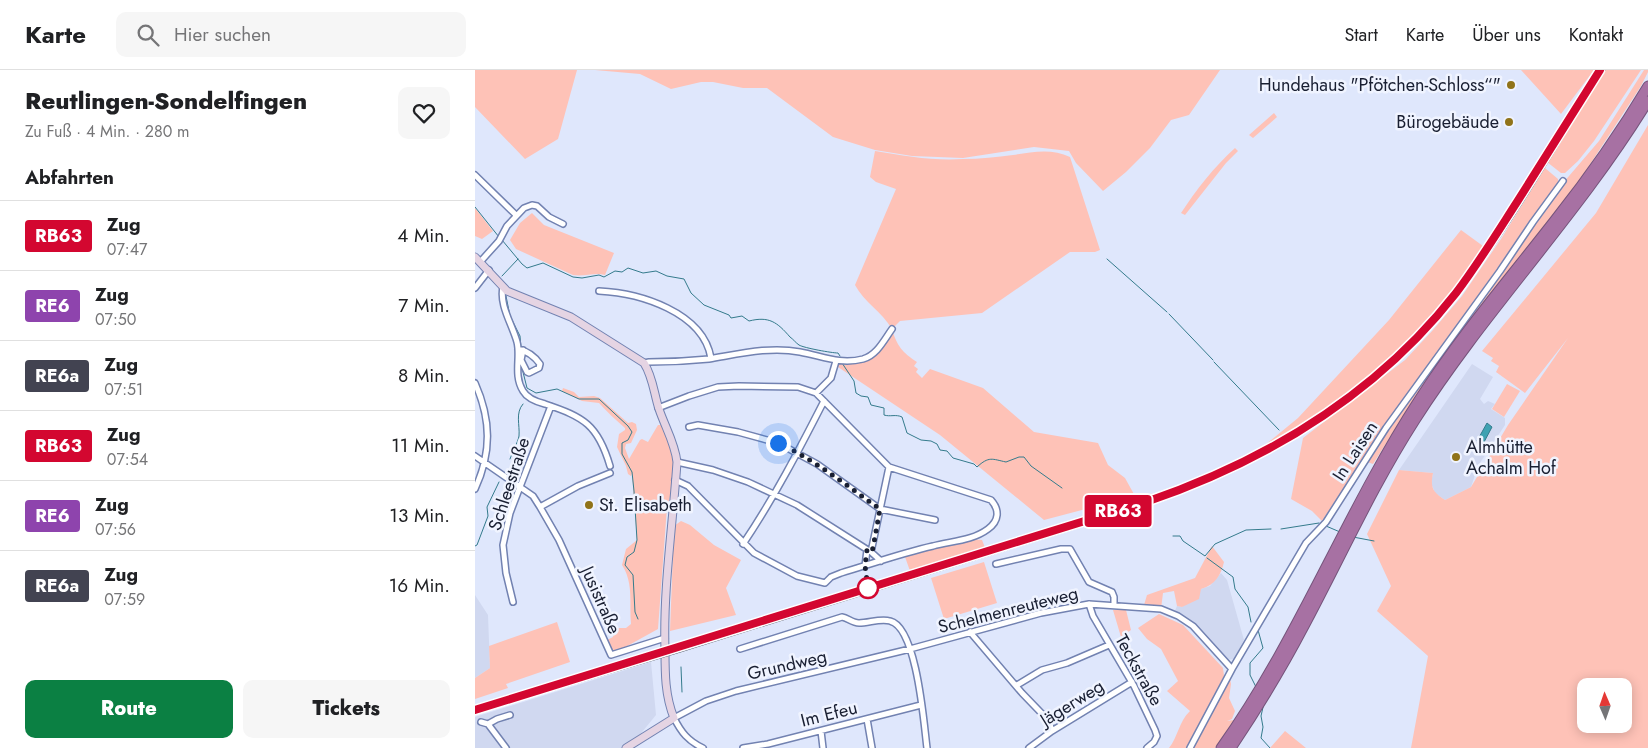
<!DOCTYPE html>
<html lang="de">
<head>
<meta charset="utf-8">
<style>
  :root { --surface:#fff; --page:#f6f6f6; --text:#202124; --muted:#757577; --line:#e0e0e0; --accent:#0b8043 }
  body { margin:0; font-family:Jost,sans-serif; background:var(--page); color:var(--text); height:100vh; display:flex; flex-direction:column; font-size:19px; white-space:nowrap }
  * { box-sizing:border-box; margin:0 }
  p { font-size:16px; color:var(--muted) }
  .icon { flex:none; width:28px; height:28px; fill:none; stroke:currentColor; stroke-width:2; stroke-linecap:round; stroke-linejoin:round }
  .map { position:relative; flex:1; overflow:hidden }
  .drawer { display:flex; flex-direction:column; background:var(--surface); width:475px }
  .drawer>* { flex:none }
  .badge { padding:0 10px; border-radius:4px; font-size:18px; line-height:32px }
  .needle { width:32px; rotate:358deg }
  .buttons { position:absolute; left:1102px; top:608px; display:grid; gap:10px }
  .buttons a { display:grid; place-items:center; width:55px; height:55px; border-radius:10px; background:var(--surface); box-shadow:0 2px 12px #0003; font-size:25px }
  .you { position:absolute; width:25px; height:25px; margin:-12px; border:4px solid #fff; border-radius:50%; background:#1a73e8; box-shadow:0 0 0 8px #1a73e833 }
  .map>.badge { position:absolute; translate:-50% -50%; box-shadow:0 0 0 2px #fff }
  h2 { padding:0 25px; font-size:19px; line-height:45px }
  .round { display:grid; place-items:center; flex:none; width:52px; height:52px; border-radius:10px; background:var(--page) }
  .headline { display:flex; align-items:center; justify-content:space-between; height:85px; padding:0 25px }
  h1 { font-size:24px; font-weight:800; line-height:38px }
  .primary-button { display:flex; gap:10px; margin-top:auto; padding:10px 25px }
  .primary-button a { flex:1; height:58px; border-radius:10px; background:var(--accent); color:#fff; font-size:20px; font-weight:800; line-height:58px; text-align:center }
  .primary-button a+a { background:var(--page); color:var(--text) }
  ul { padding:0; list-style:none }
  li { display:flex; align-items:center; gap:15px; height:70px; padding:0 25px; border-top:1px solid var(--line) }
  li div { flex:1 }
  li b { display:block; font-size:19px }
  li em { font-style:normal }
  li .badge { min-width:55px; font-weight:700; text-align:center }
  header { display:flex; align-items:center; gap:30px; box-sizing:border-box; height:70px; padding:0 25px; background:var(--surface); border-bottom:1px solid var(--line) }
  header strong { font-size:24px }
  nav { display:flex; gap:28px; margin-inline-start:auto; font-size:18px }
  .search { width:350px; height:45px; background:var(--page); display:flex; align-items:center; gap:12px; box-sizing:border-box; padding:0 18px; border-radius:10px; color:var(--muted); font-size:19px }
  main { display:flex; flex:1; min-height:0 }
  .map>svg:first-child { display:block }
</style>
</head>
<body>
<header>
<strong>Karte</strong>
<div class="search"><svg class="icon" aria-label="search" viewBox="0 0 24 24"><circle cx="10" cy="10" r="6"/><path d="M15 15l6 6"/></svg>Hier suchen</div>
<nav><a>Start</a><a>Karte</a><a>Über uns</a><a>Kontakt</a></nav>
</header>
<main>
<section class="drawer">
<div class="headline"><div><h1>Reutlingen-Sondelfingen</h1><p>Zu Fuß · 4 Min. · 280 m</p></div><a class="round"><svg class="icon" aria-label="heart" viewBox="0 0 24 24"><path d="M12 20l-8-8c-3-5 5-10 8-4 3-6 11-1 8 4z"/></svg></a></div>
<h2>Abfahrten</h2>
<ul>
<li><span class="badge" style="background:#d30730;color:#fff">RB63</span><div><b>Zug</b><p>07:47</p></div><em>4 Min.</em></li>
<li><span class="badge" style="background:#8e44ad;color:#fff">RE6</span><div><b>Zug</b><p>07:50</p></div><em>7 Min.</em></li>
<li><span class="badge" style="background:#424351;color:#fff">RE6a</span><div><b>Zug</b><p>07:51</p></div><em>8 Min.</em></li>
<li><span class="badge" style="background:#d30730;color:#fff">RB63</span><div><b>Zug</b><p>07:54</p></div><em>11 Min.</em></li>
<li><span class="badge" style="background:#8e44ad;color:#fff">RE6</span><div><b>Zug</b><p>07:56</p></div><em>13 Min.</em></li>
<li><span class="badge" style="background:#424351;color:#fff">RE6a</span><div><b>Zug</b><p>07:59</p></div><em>16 Min.</em></li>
</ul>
<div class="primary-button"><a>Route</a><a>Tickets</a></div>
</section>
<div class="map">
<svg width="1173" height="678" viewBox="0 0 1173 678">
  <rect width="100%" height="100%" fill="#dfe7fc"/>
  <path fill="#d0d8f0" d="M997,294L1018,307L1005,329L1009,334L1013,331L1020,334L1016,339L1030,348V355L1003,396L996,417L970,430L960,423L956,413L958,403L924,400Z
    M746,503L752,510L769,570L759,589L750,590L719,555L699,543L702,536L707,537L726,519L735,516Z
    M0,525L13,545L15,598L0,608Z
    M176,592L181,645L154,678H0V647Z"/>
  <path fill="#fec2b7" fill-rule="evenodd" d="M0,0H102L83,69L50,89L0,37Z
    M120,0H745L714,45L696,50L675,78L651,102L628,121L601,93L594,81L559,77L488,88L437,86L400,80L358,67L292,18H268L238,12H226L196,19L165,4Z
    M1046,0H1119L1086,44Z
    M1130,0H1166L1119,71L1103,91L1090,103H1086L1072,92Z
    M1169,0H1173V2L1166,16L1099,119L972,280L941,326L898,394L892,392L912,358L1069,139L1088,113L1124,71Z
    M799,43L802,47L778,68L774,65Z
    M1173,55V678H936L953,586L902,541L916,516L892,464L924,400L958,403C955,418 958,422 970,430L996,417L1033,355L1093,268L1050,323L1021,302L1024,296L1016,291L1018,288L1007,281L1121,143ZM1111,616H1149V654H1111Z
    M760,78L763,81L751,93L710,145L706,143C721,120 739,97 760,78Z
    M400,81C429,86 459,91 488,89C505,89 522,87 538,85C557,82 577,78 595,87L625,180L620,182H595L507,243L425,251L417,259C407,242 389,232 380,215L421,119L401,112L395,107Z
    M1070,98L1083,109V113L910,357L847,451L837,441L816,429L828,368L930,290L958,260L987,226L1026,169Z
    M0,138L18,161L7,169L0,166Z
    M57,143L69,155L139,183L130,205C120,202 109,207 98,205L41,179L35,170L45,153Z
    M986,160L1008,176L978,221L922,282L875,321L825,357L790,375L823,348L914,250Z
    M417,260C423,277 427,282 442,292L439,296L443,299L441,302L447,308L455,299L508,318L559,362L623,373L633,395L650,408L660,426L569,450L465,365L348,287C364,288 384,292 398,281C405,276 411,267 417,260Z
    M1032,314L1045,321L1029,347L1017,339Z
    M88,318L99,322L104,327L119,326L125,328L153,353L157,352L161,354L162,360L156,373L151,374L150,378L154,389L165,370L167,369L173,372L183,355H190L199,375L200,410L192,437L183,559L136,585L130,571L138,567L139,561L141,558H151L156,554C154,535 159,513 147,495L151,479L162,470L157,403L156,406L153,404L151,396L142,377L144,364L150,360V358C141,350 132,342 124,333L107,331L87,321Z
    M206,451L215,455L239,475L266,490L251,518L261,545L195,561L199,456Z
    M496,469L507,470L511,480L435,501L429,484Z
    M737,476L749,492C746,505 740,515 726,519L724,529L707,537L702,536L699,521L688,523L686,539L669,535L672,525L720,508Z
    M509,492L522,533L469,549L456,508Z
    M638,540H651L656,560L646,567Z
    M684,544L708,555L748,598L749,606L712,678H694C703,667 704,651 715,641L692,621L703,611L686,579L672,569L663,558Z
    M82,552L95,592L31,614L33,618L0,629V608L15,598L14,576Z
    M755,609L756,614L754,628L760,641L757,649L752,651L759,650L740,678H716Z
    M810,661L831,678H795Z"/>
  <path fill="#3fa2b2" stroke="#347b8c" d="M1012,353L1017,357L1008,374L1002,371Z"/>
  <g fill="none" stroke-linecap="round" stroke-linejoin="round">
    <path stroke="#347b8c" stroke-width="1" d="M0,137L24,167
      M27,170L47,194L52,198L68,193L98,207L107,208L124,205L129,207L140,201L147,202L153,198L168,203L181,201L192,206L209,209L216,223L229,235L254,245L256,248L267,246L274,251C294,246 302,252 315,267C318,269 321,273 324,275C329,278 357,283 363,283L365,286
      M632,189L692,242
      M27,206L43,189
      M31,226L35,246L45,266L46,278
      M694,244L738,290
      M739,292L804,360
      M367,293L379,311L381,323L386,326L393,327L396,335L409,338V345C415,347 421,344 427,347L432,363L446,370L456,371L462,374L465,380L472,381L478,388L499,394L502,397C514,386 517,389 531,392L544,387H549L556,396L587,418
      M46,294L52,318L61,323L82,319L104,329H124L153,356L157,362L153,370L147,373V384L157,402L159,421L162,470L159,482L152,487L150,495L158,505L160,542L163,549
      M35,389C37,383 43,372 44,366C45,355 40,343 48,334
      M851,456L865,462
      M806,459L844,453
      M698,466H705L708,471L730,486L740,474L771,460L796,459
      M878,467L899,471
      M0,476L2,475L13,446L12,437L24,412
      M732,488L758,507L760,519L773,537L776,552
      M206,597L207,622
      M781,617L775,605V593L788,578L783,560
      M789,633L786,646L788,657L786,668L795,678"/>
    <defs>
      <path id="street" d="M0,105L41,145
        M6,191L24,171L32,156L49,138L57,135L62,136L74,147L88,154
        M28,217C24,235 37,254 42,272C46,287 38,305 48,321C52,328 62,332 70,334C109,347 123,355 135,396
        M0,218L14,200
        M124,221C165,223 228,242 236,288
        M43,279C52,281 60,287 65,294L64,298L54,303L52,302L46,290L48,280
        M169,293L174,292C194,292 214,291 234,289C264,284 295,276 325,282C347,286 365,295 388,289C402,285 409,270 417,259
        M0,313C16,349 17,382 0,419
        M341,323L356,308L361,291
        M183,338L214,326L243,317L264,316L323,317L341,323L414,397L516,430C525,440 524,451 513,459C497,471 476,471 458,476C427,483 396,494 366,503L356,507L350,513L322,506L279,483L213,416L200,410
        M214,357L223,355L263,362L303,373L342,394L405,439L460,450
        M0,386L58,426L65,437L84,470L136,585L190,568
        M202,392L238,400L273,412L322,435L396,482L406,491
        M65,437L103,416L135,403
        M268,474C299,428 324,380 349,331
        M396,482L414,397
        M521,494L586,479H595L614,512L637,522L639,527V535
        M390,496L392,480
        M38,532L31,503L28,475L35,443L76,336
        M614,534L618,546L659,616L680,660L682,666L679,672L672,678
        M495,562L547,623L574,651L577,661
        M265,579L367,547C373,548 377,553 384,553C394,553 406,548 415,551C442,557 449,655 452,678
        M542,615L567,600L592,593L634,575
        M392,649L397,678
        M6,652L13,654L31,678
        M13,654L22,649L35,645
        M346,661L348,678
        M228,678C213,671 206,662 199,648L231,631L261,621L435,579L566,543L614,534L686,539L703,546L718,556L757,599
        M268,678L293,674L446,635
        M554,678L577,661L657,612
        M715,678L757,599L831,473L851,452L911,358L1025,201L1058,152L1088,111"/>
      <path id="secondary" d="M0,187L32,221L96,247L169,293C178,307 179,324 184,339C190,357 200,373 202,392C198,454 188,517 190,580C190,603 190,626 199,648L151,678"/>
      <path id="highway" d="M746,678C824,569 871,442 944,330C985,266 1034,209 1080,150C1114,107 1145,63 1173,16
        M756,678C782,639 806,600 828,558C865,489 897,417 940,350C1011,239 1104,144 1173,31"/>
    </defs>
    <use href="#street" stroke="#7282b1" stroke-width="8"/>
    <use href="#secondary" stroke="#7282b1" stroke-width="9"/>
    <use href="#highway" stroke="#75547b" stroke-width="11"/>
    <use href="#street" stroke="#fff" stroke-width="5"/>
    <use href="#secondary" stroke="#e5d4e3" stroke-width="7"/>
    <use href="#highway" stroke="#a771a3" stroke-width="9"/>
    <defs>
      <path id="rail" d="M0,643L205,581L672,435C774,400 857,353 935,277C952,261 969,244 983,225C1037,154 1081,75 1129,0"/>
    </defs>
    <use href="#rail" stroke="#393f52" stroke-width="3"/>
    <use href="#rail" stroke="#f0f4ff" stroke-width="1" stroke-dasharray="4" stroke-linecap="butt"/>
  </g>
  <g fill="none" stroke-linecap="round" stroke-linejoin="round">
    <defs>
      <path id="line" d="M0,640L671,432C791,391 901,325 981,223C1003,194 1022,163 1042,132C1070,88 1097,44 1125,0"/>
    </defs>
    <use href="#line" stroke="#fff" stroke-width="11"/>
    <use href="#line" stroke="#d30730" stroke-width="8"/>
    <path stroke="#191f32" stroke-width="5" stroke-dasharray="0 9" d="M303,373C340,390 372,416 405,439L398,478L396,482L392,480L390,496L393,518"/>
  </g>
  <g fill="#907319" stroke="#f0f4ff" stroke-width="2">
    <circle cx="1036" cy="15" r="5"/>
    <circle cx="1034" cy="52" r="5"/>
    <circle cx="981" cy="387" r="5"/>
    <circle cx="114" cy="435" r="5"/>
  </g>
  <circle fill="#fff" stroke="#d30730" stroke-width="2.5" cx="393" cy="518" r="10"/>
  <g text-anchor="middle" stroke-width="5" stroke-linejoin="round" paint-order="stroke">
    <g font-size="18" fill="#191f32" stroke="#f0f4ff" text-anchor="end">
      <text x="1026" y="21">Hundehaus "Pfötchen-Schloss“"</text>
      <text x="1024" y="58">Bürogebäude</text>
      <text x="991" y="383" text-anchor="start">Almhütte<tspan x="991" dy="21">Achalm Hof</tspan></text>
      <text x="124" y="441" text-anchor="start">St. Elisabeth</text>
    </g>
    <g font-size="18" fill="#191f32" stroke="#f0f4ff">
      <text transform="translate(880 381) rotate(-57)" y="6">In Laisen</text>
      <text transform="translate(34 414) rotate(-72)" y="6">Schleestraße</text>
      <text transform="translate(126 530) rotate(66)" y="6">Jusistraße</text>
      <text transform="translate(533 540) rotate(-14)" y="6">Schelmenreuteweg</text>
      <text transform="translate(312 595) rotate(-13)" y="6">Grundweg</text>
      <text transform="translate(664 600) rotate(61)" y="6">Teckstraße</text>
      <text transform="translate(597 633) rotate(-32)" y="6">Jägerweg</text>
      <text transform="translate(354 644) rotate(-14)" y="6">Im Efeu</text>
    </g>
  </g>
</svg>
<div class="buttons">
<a><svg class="needle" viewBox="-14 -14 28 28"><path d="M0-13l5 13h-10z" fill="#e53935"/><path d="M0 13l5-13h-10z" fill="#757577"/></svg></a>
</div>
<div class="you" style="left:303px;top:373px"></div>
<b class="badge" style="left:643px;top:441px;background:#d30730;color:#fff">RB63</b>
</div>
</main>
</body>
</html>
